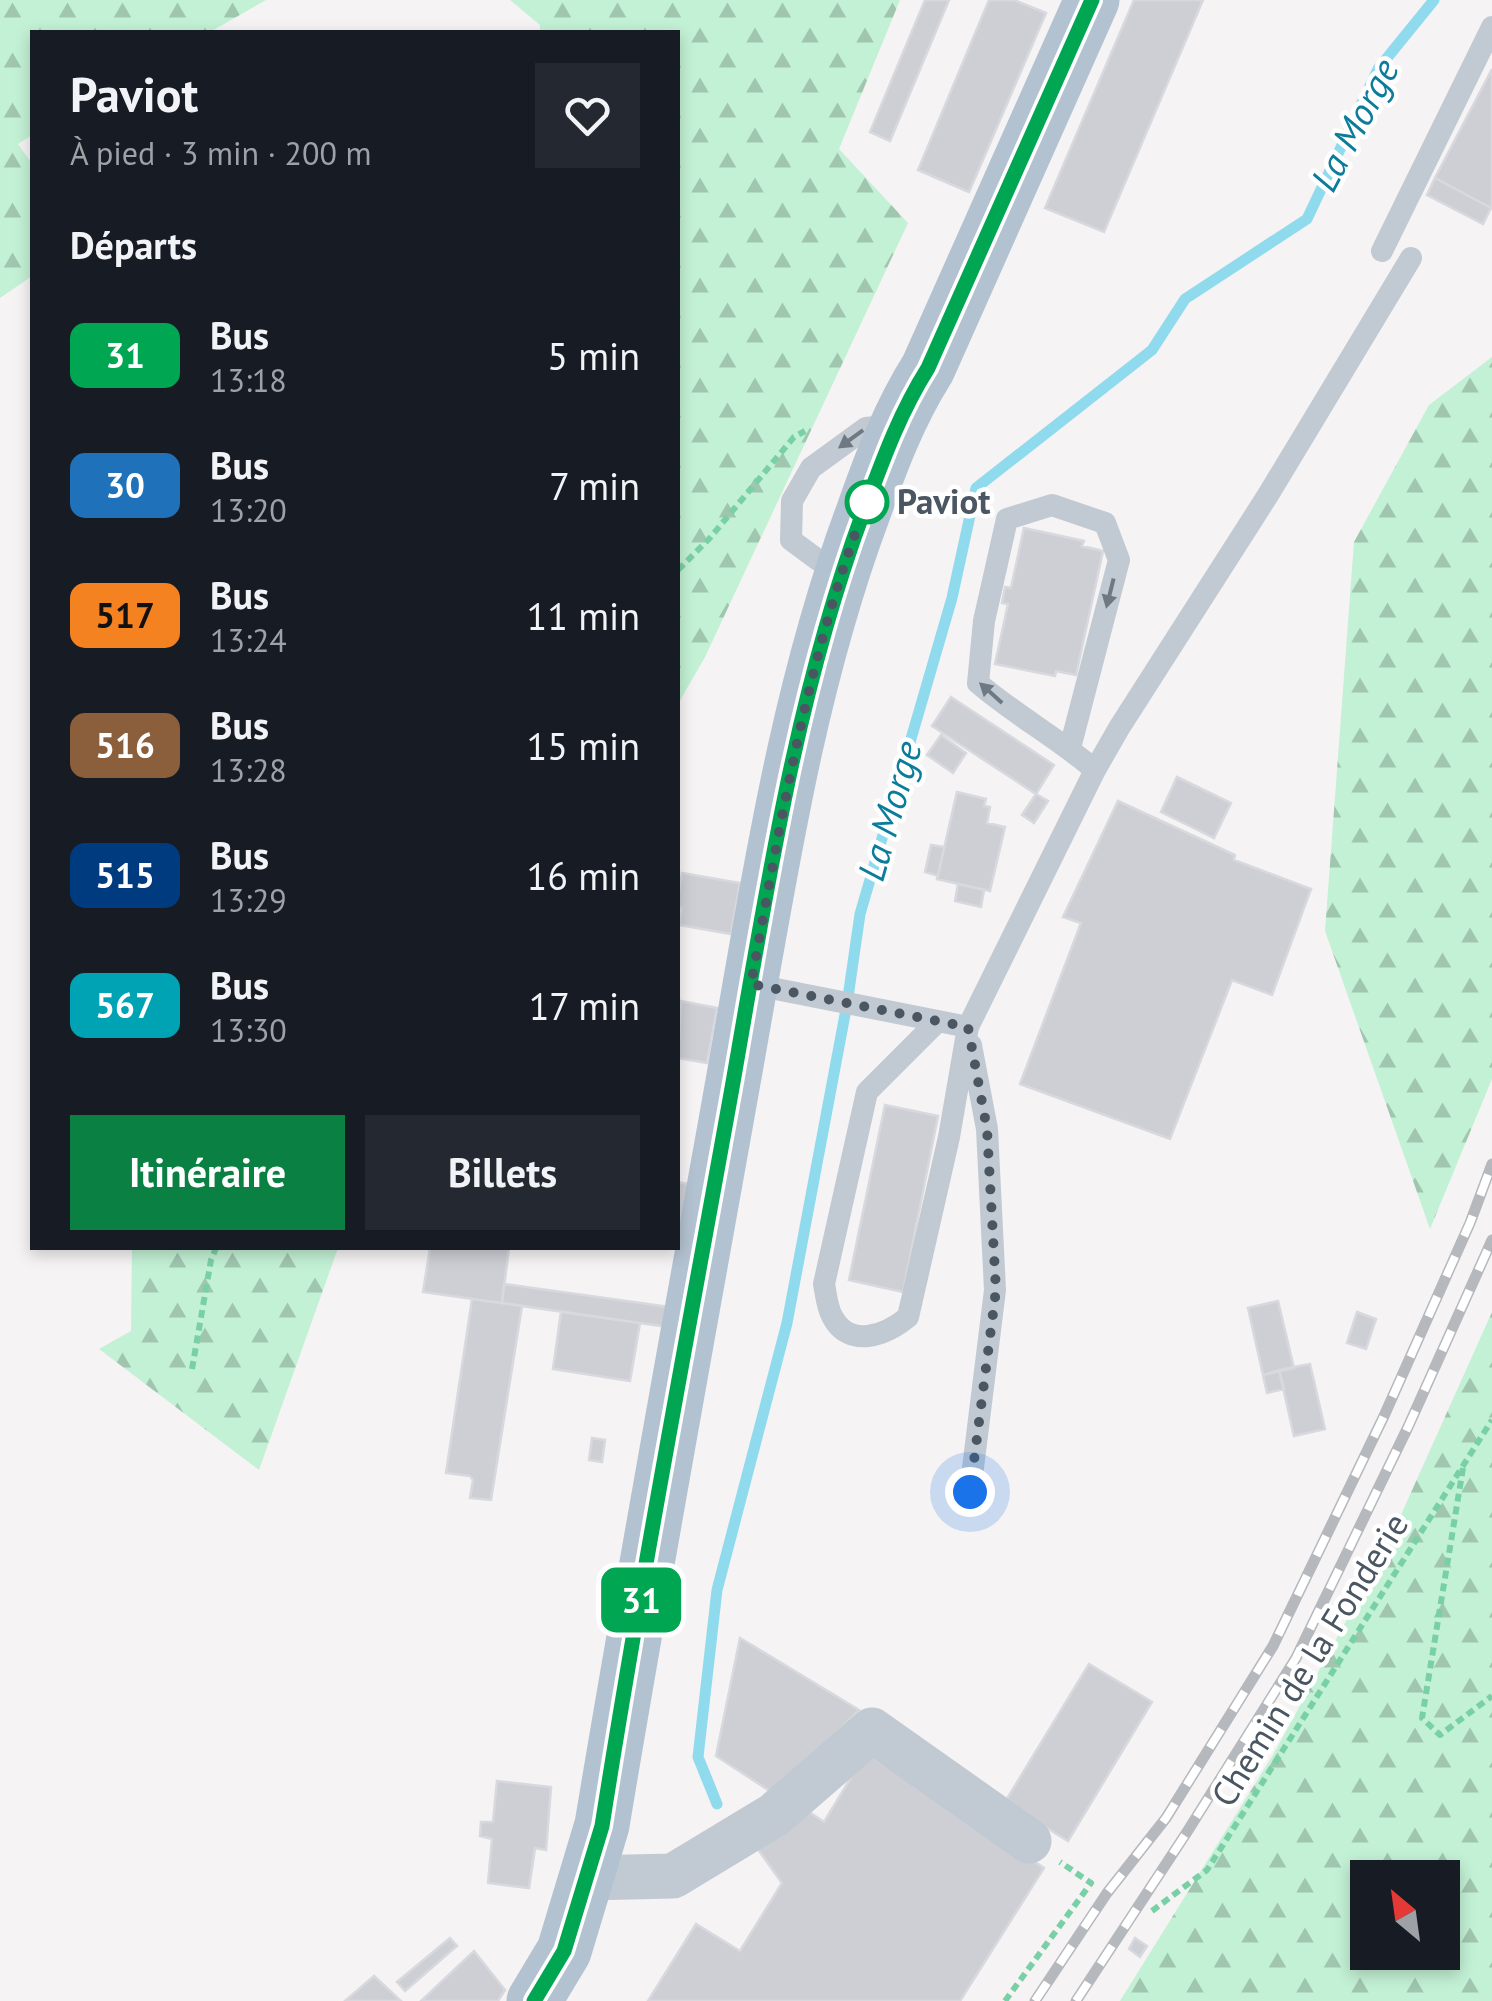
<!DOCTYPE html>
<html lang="fr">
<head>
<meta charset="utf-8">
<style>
  :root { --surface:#171b24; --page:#242831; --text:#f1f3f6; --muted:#9ea1a6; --accent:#0b8043 }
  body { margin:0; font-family:"PT Sans",sans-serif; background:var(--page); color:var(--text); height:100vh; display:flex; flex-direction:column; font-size:38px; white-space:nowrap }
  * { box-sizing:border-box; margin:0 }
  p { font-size:32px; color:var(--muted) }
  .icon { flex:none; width:55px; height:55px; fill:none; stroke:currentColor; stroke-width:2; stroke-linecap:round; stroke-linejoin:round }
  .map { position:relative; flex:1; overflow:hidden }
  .panel { position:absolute; left:30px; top:30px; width:650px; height:1220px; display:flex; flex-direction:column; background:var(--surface); border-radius:0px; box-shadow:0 5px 15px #0003 }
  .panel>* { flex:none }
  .badge { padding:0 20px; border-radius:15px; font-size:35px; line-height:65px }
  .needle { width:65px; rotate:331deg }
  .buttons { position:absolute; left:1350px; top:1860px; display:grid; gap:20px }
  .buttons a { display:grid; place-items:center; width:110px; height:110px; border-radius:0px; background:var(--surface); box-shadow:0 5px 15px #0003; font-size:50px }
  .you { position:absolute; width:50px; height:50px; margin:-25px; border:8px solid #fff; border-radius:50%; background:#1a73e8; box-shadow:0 0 0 15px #1a73e833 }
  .map>.badge { position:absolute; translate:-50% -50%; box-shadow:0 0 0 5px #fff }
  h2 { padding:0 40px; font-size:38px; line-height:90px }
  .round { display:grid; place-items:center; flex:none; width:105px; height:105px; border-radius:0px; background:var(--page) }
  .headline { display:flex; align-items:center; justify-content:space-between; height:170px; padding:0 40px }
  h1 { font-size:48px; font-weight:800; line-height:75px }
  .cta { display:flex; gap:20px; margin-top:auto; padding:20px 40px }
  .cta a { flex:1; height:115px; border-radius:0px; background:var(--accent); color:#fff; font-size:40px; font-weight:800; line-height:115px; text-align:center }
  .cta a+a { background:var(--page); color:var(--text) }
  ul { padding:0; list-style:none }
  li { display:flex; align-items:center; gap:30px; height:130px; padding:0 40px }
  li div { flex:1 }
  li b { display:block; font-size:38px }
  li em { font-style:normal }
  li .badge { min-width:110px; font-weight:700; text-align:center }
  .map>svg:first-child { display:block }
</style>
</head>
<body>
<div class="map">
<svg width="1492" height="2001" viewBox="0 0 1492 2001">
  <defs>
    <pattern id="forest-firs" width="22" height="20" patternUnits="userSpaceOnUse" patternTransform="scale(2.5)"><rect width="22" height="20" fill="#c3f1d5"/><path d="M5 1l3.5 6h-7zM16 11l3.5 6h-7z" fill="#a0c6b0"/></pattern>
  </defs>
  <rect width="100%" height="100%" fill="#f5f3f3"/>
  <path fill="url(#forest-firs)" fill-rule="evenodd" d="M0,0H266L210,32H32V135L18,144L32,164V276L0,298Z
    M510,0H900L839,149L908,223L705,657L678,704V32H540V25Z
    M1492,357V1079L1430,1229L1325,931L1354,542L1429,405Z
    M132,1248H338L259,1470L99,1349L131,1331Z
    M1492,1312V2001H1120L1273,1755L1387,1546ZM1368,1878H1442V1952H1368Z"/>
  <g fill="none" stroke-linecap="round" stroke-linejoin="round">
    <path stroke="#90daee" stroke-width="11" d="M717,1804L698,1757L717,1590L787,1323L847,1004L860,914L952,598L976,488L1152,350L1185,299L1307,219L1378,69L1434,0"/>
  </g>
  <path fill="#cdcfd5" stroke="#d7d9de" stroke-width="2.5" d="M925,0H949L890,141L870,132Z
    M989,0H1014L1046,13L969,192L918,170Z
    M1134,0H1203L1104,232L1045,208Z
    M1492,69V207L1491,208L1435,178Z
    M1435,178L1491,208L1483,224L1427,195Z
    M1024,528L1084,541L1082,546L1103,551L1076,675L1056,671L1055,676L995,664L1008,604L1002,603L1005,587L1011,588Z
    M951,697L1054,765L1036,794L932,726Z
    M941,735L966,753L953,773L927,755Z
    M1177,777L1231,803L1214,838L1161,812Z
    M957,792L986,799L984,806L990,807L987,823L1005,827L990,891L937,879Z
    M1036,794L1048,801L1034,823L1022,815Z
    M1118,801L1235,855L1234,860L1311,889L1272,995L1232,980L1170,1139L1020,1084L1081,923L1063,917Z
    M931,845L944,847L938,876L925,872Z
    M682,873L740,883L731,934L679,925L682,908L678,907V897Z
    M958,884L984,890L981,907L955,901Z
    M681,1001L717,1008L707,1063L678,1058Z
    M885,1105L938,1116L903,1292L849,1280Z
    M678,1182L688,1184L681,1228L678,1227Z
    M430,1248H509L502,1303L423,1292Z
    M504,1284L670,1307L668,1327L502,1303Z
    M472,1299L522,1306L491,1500L470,1498L473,1480L470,1476L446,1473Z
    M1278,1301L1294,1368L1263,1375L1248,1308Z
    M561,1312L640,1323L630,1381L553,1369Z
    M1357,1312L1376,1319L1366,1349L1347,1343Z
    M1310,1364L1325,1429L1294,1436L1279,1370Z
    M1279,1370L1284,1389L1267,1393L1263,1375Z
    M592,1438L605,1440L602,1462L589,1460Z
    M740,1638L859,1710L776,1795L716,1756Z
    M1089,1664L1152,1702L1068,1841L1005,1802Z
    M866,1753L1044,1868L960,2001H648L696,1924L740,1951L782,1883L757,1848L805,1809L824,1822Z
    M497,1781L551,1787L546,1850L535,1848L529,1888L488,1883L492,1839L480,1836L481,1822H493Z
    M450,1938L457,1946L405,1991L397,1982Z
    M1135,1938L1147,1946L1140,1957L1129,1949Z
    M474,1951L505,1990L498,2001H421Z
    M374,1976L401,2001H345Z"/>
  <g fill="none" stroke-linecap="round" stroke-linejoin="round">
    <path stroke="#7ad0a6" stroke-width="6" stroke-dasharray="8 5" stroke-linecap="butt" d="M678,570L709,539L794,437L805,431
      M192,1369L211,1260L216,1248
      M1463,1468L1422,1718L1440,1735L1492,1696
      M1152,1911L1207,1870L1492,1420
      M1005,2001L1091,1883L1060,1862"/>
    <path stroke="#c1cad2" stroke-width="22" d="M1382,251L1492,27
      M842,570L818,560L791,540L792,501L811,468L866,428L893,425
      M1095,770L1119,728L1268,495L1411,258
      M751,984L968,1027L1095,770C1058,738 1015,715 978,683L984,621L1007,519L1052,505L1105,523L1119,560L1070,748
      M938,1021L867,1092L824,1284C826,1294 827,1307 832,1316C849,1350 886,1335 908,1317L949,1137L968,1027
      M970,1492L995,1290L987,1129L971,1045"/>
    <path stroke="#c1cad2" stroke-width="45" d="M588,1878L673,1876L774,1815L872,1730L1029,1841"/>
    <path stroke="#b3c2d1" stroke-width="55" d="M534,2001L564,1951L602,1825C644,1572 691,1318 736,1065C769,880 797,690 863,513C881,462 899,414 928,368L1092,0"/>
    <defs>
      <path id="rail" d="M1035,2001L1107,1893L1166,1818L1273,1646L1384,1416L1470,1223L1492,1164
        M1076,2001L1187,1832L1296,1658L1408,1427L1492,1240"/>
    </defs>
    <use href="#rail" stroke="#b5b8bd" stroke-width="11"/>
    <use href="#rail" stroke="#fff" stroke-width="8" stroke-dasharray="22" stroke-linecap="butt"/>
  </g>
  <defs><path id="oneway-solid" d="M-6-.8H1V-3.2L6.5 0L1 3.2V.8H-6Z" transform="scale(2.5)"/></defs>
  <g fill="#6e7983">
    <use href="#oneway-solid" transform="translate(851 439) rotate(144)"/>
    <use href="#oneway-solid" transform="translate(1110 593) rotate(104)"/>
    <use href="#oneway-solid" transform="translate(991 693) rotate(-138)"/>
  </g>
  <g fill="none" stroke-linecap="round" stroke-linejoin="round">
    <defs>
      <path id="line" d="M534,2001L564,1951L602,1826C641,1579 688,1333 732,1088C766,895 795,697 863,513C882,462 899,414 928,368L1092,0"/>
    </defs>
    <use href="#line" stroke="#fff" stroke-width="22"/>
    <use href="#line" stroke="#00a651" stroke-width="15"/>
    <path stroke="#4a5661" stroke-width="10" stroke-dasharray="0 18" d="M867,502C807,656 781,822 751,984L968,1027L987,1129L996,1290L970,1492"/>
  </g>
  <circle fill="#fff" stroke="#00a651" stroke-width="5" cx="867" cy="502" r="20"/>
  <g text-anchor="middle" stroke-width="9" stroke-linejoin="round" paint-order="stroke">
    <g font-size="35" font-weight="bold" fill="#4a5661" stroke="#fff" text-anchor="start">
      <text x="897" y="514">Paviot</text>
    </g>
    <g font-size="35" fill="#4a5661" stroke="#fff">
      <text transform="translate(1310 1660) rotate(-58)" y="12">Chemin de la Fonderie</text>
    </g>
    <g font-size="38" font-style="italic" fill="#0c7c9b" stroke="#fff">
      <text transform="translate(1355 125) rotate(-62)" y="13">La Morge</text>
      <text transform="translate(890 811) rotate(-74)" y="13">La Morge</text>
    </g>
  </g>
</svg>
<div class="buttons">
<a><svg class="needle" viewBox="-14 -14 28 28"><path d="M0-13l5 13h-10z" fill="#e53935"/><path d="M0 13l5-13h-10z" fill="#9ea1a6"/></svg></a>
</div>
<div class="you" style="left:970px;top:1492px"></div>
<b class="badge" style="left:641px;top:1600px;background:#00a651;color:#fff">31</b>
<section class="panel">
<div class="headline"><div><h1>Paviot</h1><p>À pied · 3 min · 200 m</p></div><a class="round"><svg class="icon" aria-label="heart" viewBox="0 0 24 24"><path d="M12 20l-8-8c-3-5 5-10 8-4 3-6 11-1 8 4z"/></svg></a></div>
<h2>Départs</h2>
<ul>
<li><span class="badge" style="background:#00a651;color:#fff">31</span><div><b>Bus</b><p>13:18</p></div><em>5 min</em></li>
<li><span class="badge" style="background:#1f72b9;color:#fff">30</span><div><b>Bus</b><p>13:20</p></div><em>7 min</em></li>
<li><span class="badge" style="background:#f58220;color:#111">517</span><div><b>Bus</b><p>13:24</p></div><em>11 min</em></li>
<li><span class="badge" style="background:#8b5e3c;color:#fff">516</span><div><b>Bus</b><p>13:28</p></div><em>15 min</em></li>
<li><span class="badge" style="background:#003b80;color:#fff">515</span><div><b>Bus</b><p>13:29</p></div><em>16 min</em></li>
<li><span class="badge" style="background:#00a3b4;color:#fff">567</span><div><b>Bus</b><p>13:30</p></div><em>17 min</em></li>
</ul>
<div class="cta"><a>Itinéraire</a><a>Billets</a></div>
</section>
</div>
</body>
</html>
